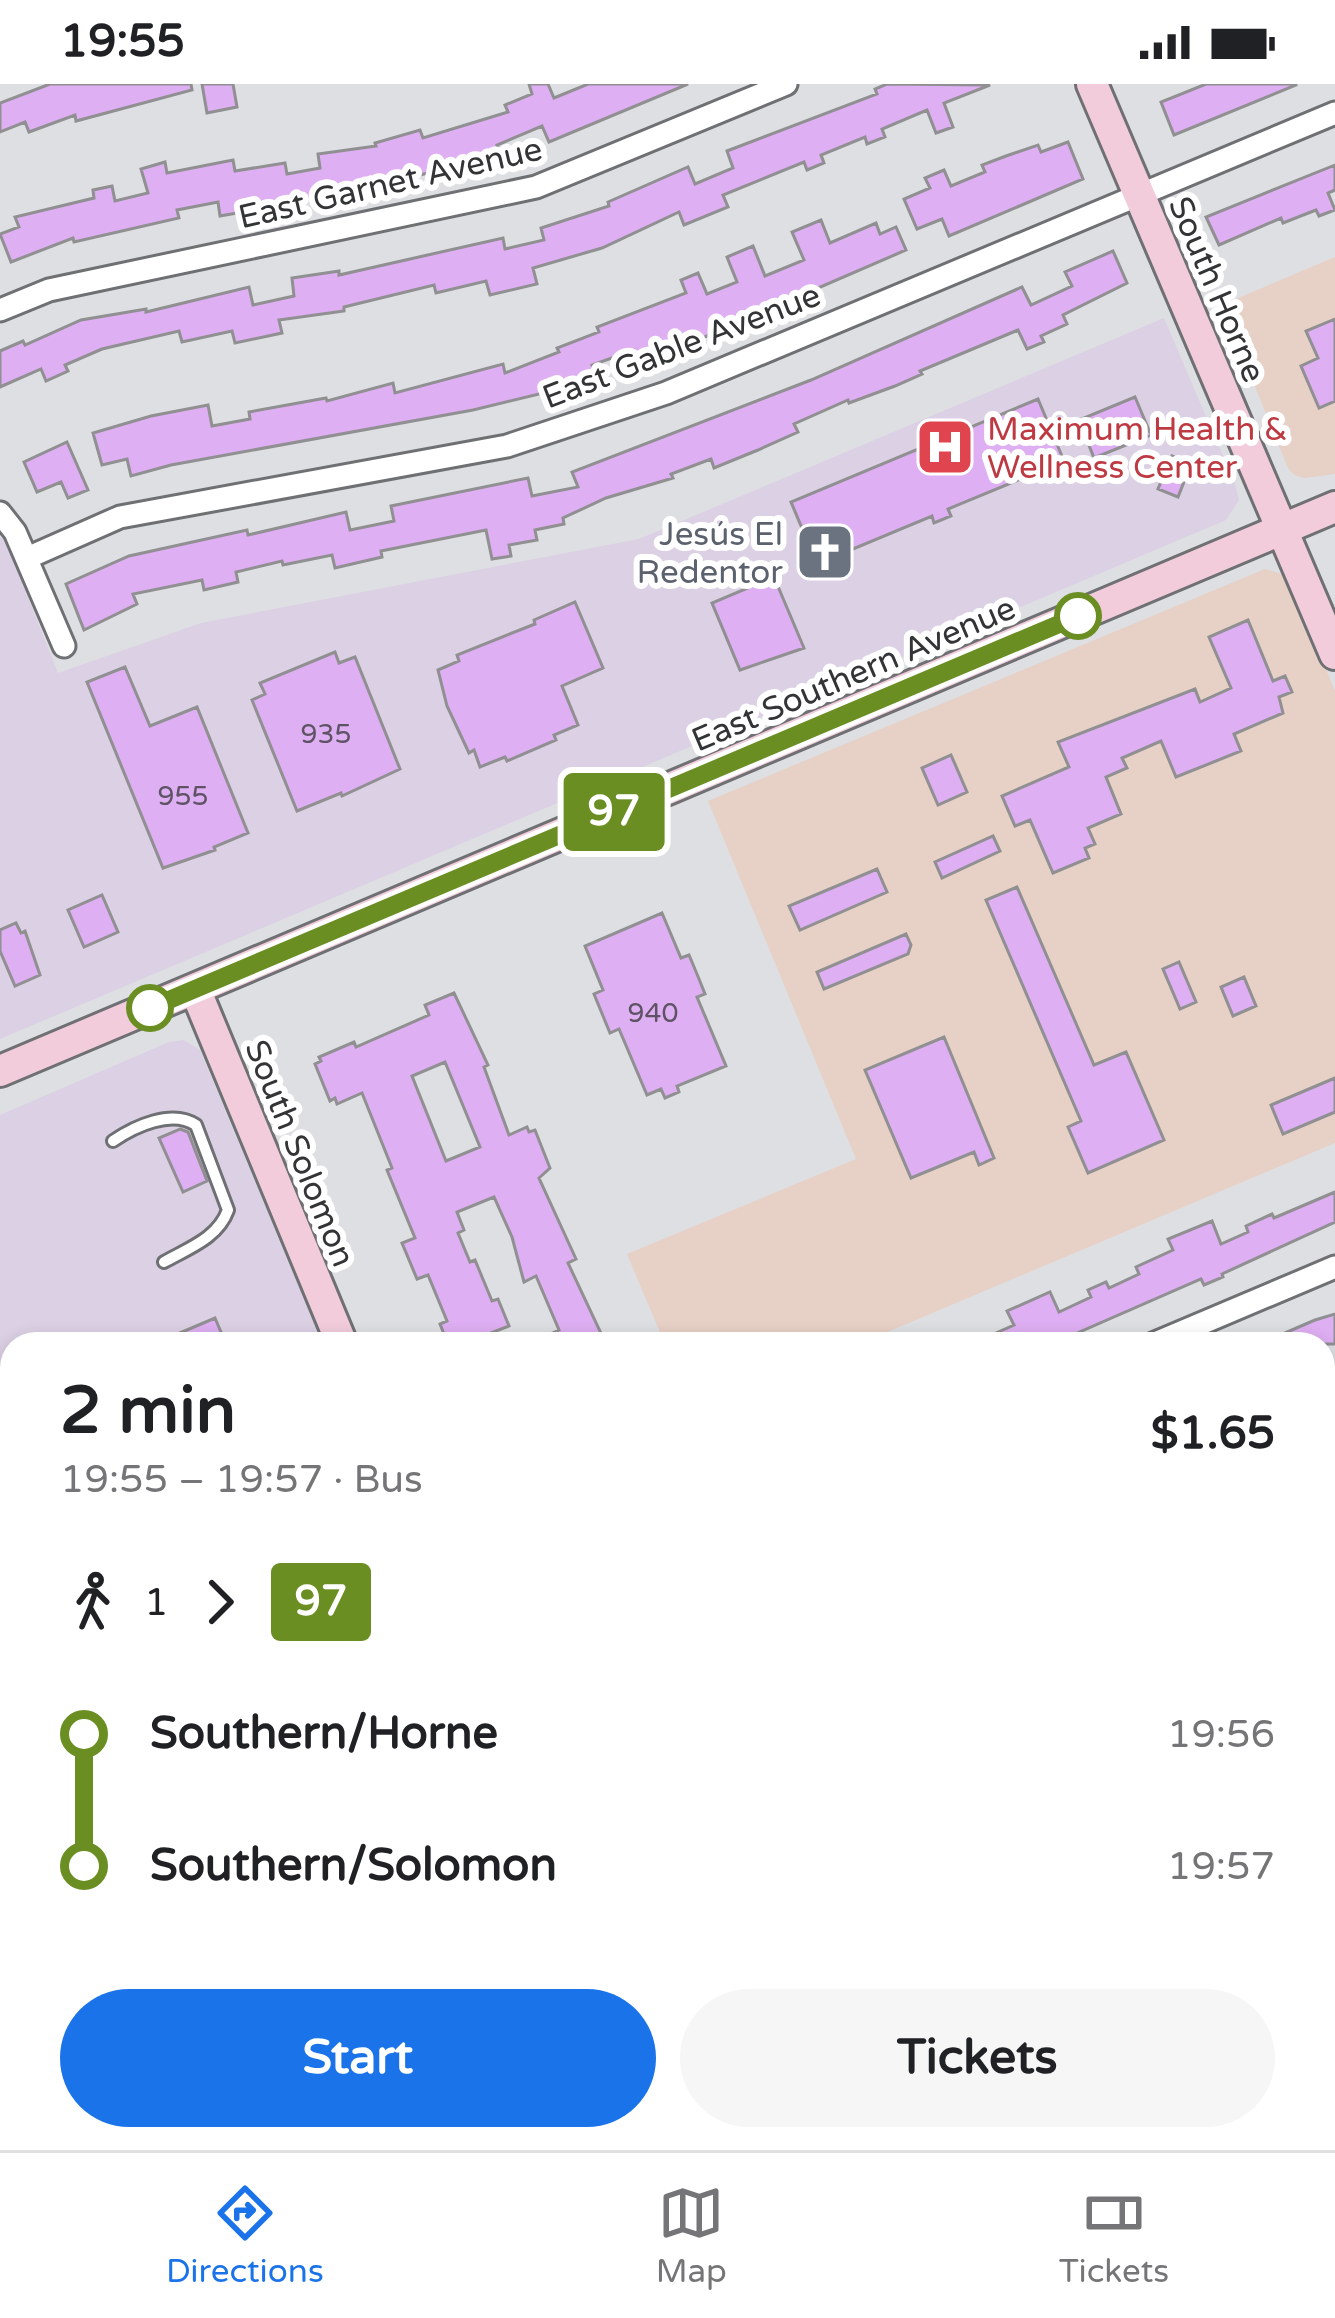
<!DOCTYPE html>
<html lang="en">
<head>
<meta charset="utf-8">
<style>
  :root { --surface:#fff; --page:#f6f6f6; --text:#202124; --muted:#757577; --line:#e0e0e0; --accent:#1a73e8 }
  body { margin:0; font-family:"Varela Round",sans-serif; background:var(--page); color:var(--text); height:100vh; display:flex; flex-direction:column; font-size:45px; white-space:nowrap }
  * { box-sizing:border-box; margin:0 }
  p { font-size:39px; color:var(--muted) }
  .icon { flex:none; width:66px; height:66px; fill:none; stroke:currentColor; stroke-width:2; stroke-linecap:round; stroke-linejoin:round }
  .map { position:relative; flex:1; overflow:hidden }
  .side { position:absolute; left:0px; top:1248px; width:1335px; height:819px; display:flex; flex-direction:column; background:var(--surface); border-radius:36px 36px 0 0; box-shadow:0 6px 18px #0003 }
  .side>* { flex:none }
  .badge { padding:0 24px; border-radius:9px; font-size:42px; line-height:78px }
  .map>.badge { position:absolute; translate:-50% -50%; box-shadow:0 0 0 6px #fff }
  .legs { display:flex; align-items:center; gap:18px; height:132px; padding:0 60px; font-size:39px }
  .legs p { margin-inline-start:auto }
  .head { display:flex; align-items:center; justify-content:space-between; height:204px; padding:0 60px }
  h1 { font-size:66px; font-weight:700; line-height:90px }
  .action { display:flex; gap:24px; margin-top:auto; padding:24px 60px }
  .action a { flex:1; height:138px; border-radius:72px; background:var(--accent); color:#fff; font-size:48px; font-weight:700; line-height:138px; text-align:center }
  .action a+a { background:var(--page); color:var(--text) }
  ul { padding:0 60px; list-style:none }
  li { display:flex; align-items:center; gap:42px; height:132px; font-size:45px }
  li i { display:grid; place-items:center; width:18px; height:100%; margin:0 15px; background:currentColor }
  li i::after { content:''; width:30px; height:30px; margin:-15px; border:9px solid; border-radius:50%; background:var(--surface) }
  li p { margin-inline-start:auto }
  li:first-child i { background:linear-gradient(#0000 50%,currentColor 0) }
  li:last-child i { background:linear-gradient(currentColor 50%,#0000 0) }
  .status { display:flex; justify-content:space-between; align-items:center; height:84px; padding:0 60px; background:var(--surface); direction:ltr }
  .status svg { height:33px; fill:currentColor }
  .tab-bar { display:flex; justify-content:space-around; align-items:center; height:168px; border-top:3px solid var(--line); background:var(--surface); font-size:33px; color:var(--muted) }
  .tab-bar a { display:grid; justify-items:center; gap:6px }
  .tab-bar .current { color:var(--accent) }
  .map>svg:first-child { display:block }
</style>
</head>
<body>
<div class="status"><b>19:55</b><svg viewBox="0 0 49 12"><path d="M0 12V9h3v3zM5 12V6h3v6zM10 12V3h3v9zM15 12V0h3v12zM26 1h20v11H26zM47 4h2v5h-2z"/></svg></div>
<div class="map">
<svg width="1335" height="2066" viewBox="0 0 1335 2066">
  <rect width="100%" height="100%" fill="#dedfe2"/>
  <path fill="#dcd0e4" d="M1164,234L1235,400L1239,416L1226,436L0,955V454L4,453L58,589L201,539L639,455Z
    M184,956L200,966L323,1260H12V1620L0,1625V1031L169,958Z"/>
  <path fill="#e7d0c5" d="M1335,173V390L1304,394L1294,391L1288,384L1222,221Z
    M1265,485L1282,490L1291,501L1335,607V1059L859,1260H665L627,1170L856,1075L708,717Z"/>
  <path fill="#deaff2" stroke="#908f91" stroke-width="3" fill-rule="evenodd" d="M50,0H191L192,6L76,37L75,31L29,48L25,38L0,48V19Z
    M202,0H233L237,23L207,29Z
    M529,0H548L554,14L588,0H688L549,58L542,42L497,61L500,69L377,103L243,124V128L220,132L218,118L177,126L179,134L74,158L73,154L11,178L0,150L19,143L15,133L94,114L93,106L112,102L115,117L148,109L141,85L165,78L167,89L233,76L235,87L285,79L287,90L320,84L318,70L376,62L375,59L420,46L423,54L508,28L505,21L532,10Z
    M887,0L990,1L944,19L953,43L936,49L927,26L882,45L885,53L867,60L865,53L821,71L824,79L807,86L804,78L723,111L728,123L684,141L679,128L602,164L533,184L537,200L490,211L486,197L436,209L434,201L344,223V227L279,236L282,249L235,259L232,247L182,258L179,247L102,265L65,281L68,287L46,297L41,285L0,303V267L23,257L25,261L81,236L146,225V228L249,203L253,221L294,212L292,194L339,187V191L503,154L505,165L544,156L541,144L609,122L608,118L688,83L695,100L733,84L727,67L877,10L875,5Z
    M1206,0H1296V1L1174,51L1161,18Z
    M1068,58L1083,95L949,152L942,135L917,145L904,115L930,104L925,94L944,86L951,102L985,88L982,81L1006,72L1038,61L1041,68Z
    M1335,81V106L1328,109L1335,126L1319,132L1316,126L1283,139L1281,134L1219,161L1206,133Z
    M821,136L830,159L876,139L880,150L896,143L906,166L640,281L634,266L592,281L597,292L544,313L543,309L473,326L171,381L131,392L127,375L102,381L93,349L151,332L208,321L212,342L250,335L249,328L326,314L327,317L393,299L395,309L503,280L505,289L559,268L557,264L599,248L597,243L686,209L681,196L698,189L707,210L737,198L727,173L753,162L765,192L804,176L792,148Z
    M1113,167L1127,199L1063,231L1067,240L1041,252L1044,258L1027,265L1018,246L920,287L922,290L895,302L849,319L848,316L794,340L798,348L758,366L714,384L711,375L671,390L673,394L606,414L563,434L564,440L535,446L537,456L509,461L511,472L492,475L486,446L381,467L382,473L335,484L332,471L283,481L282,477L236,488L238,498L204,506L202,496L133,510L137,520L84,546L66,500L129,472L247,446L248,451L346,428L350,446L394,437L391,422L528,394L532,412L578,403L572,388L811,296L1022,203L1031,221L1072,202L1065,188Z
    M1335,235V317L1319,324L1301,282L1318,274L1306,247Z
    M1135,313L1151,351L1094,374L1079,336Z
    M1038,315L1064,377L948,425L951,432L934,439L932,432L817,480L791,418Z
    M67,358L88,406L68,414L61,398L37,408L24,378Z
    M1172,372L1191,380L1178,413L1158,405Z
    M774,493L804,564L740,586L712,519Z
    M575,518L603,584L562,602L578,641L554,651L556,656L507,677L505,673L480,683L474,666L469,669L447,622L438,586L459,577L457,571L535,540L534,536Z
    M1248,536L1273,597L1285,592L1292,608L1279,613L1283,629L1234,650L1241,667L1176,693L1161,657L1122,674L1127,684L1106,693L1121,730L1088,744L1095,760L1085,764L1089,774L1053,789L1030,736L1015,742L1002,712L1069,683L1058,658L1195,605L1200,618L1231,604L1209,553Z
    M335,568L339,579L355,573L400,685L342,712L341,709L297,727L252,616L265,610L260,599Z
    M125,583L150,642L197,623L248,749L214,763L215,766L163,784L87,598Z
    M951,671L967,708L938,721L922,684Z
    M993,752L1000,767L942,794L935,778Z
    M877,785L887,808L800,846L789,822Z
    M1017,803L1094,981L1126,968L1164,1056L1088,1089L1068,1043L1081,1037L986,816Z
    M102,811L118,848L84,863L68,826Z
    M662,829L681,874L689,871L697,890L705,910L697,913L726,982L677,1002L679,1008L665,1014L661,1005L647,1011L619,945L610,949L594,910L603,906L585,862Z
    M16,839L21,849L25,847L40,891L15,902L0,867V846Z
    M906,850L911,861L908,870L824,905L817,888Z
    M1179,878L1196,918L1180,925L1163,885Z
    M1244,893L1256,922L1233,932L1221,903Z
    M454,909L488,981L484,983L509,1051L527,1043L529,1048L535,1046L550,1084L539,1094L576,1175L568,1179L606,1260H528L559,1246L536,1192L524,1198L512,1153L494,1113L457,1128L464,1146L458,1149L470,1178L475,1176L492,1217L498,1215L509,1242L463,1260H448L440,1240L447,1237L428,1191L417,1195L402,1159L415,1154L387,1086L392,1084L362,1009L337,1020L335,1014L330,1017L315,980L321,977L319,973L354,958L356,963L429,931L425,921ZM445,978L480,1063L446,1077L412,992Z
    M944,953L994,1074L979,1081L974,1068L911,1094L865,986Z
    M1335,994V1028L1283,1050L1271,1021Z
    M180,1045L188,1048L207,1097L183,1108L159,1054Z
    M1335,1108V1138L1222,1190L1223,1193L1204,1201L1201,1195L1052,1260H971L1014,1241L1007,1227L1050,1208L1059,1228L1091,1213L1088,1206L1106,1198L1109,1204L1139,1190L1136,1183L1173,1166L1168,1155L1212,1137L1221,1160L1248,1148L1246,1142L1272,1130L1274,1134Z
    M1335,1230V1260H1259L1315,1236Z
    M215,1234L226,1260H154Z"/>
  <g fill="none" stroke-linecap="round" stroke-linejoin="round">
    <defs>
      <path id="lane" d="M113,1057C135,1042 172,1025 196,1041L228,1126C218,1154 189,1164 164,1178
        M1323,1323L1335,1318
        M1323,1570L1335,1565
        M0,1722L12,1716
        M0,1914L12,1915
        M459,2066L484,2055"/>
      <path id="street" d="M0,226L49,206L536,103L786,0
        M0,429L15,448L64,562
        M27,474L120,433L507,362L666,309L1335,29
        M1153,1260L1335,1183
        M1323,1443L1335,1438
        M1323,1699L1335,1694
        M1323,1946L1335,1941
        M1151,2055L1156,2066
        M161,2066L187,2055
        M1040,2066L1067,2055"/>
      <path id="secondary" d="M1092,0L1335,570
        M195,905L342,1260
        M0,987L1335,423
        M673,2055L678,2066"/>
    </defs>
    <use href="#lane" stroke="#6f7073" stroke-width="16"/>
    <use href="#street" stroke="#6f7073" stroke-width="27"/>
    <use href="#secondary" stroke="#6f7073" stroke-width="36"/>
    <use href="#lane" stroke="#fff" stroke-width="10"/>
    <use href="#street" stroke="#fff" stroke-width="21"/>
    <use href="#secondary" stroke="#f2ccda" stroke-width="30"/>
  </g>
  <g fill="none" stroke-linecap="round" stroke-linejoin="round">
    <defs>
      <path id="line-1" d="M150,924L1078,532"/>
    </defs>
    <use href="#line-1" stroke="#fff" stroke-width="27"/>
    <use href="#line-1" stroke="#6b8e23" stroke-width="18"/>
  </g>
  <defs>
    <symbol id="hospital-square" viewBox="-11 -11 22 22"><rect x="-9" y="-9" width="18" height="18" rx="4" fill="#e0444e" stroke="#fff"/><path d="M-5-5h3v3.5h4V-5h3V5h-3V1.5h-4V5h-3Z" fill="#fff"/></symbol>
    <symbol id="church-square" viewBox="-11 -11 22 22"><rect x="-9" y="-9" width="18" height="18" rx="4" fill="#6b7280" stroke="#fff"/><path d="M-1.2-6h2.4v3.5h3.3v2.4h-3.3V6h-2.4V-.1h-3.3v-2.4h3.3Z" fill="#fff"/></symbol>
  </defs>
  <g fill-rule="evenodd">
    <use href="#hospital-square" x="912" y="330" width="66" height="66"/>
    <use href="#church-square" x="792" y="435" width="66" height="66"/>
  </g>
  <g fill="#fff" stroke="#6b8e23" stroke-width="6">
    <circle cx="1078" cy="532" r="21"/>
    <circle cx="150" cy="924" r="21"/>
  </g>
  <g text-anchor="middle" stroke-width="12" stroke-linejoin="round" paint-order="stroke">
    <g font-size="27" fill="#5e5364">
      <text x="326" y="659">935</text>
      <text x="183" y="721">955</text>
      <text x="653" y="938">940</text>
    </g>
    <g font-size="33" fill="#333435" stroke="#fff">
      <text transform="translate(390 98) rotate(-13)" y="12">East Garnet Avenue</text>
      <text transform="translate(1218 205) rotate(67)" y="12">South Horne</text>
      <text transform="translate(681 261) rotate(-21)" y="12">East Gable Avenue</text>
      <text transform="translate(853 589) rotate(-23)" y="12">East Southern Avenue</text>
      <text transform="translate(301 1069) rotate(68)" y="12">South Solomon</text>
    </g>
    <g font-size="33" fill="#be3a42" stroke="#fff" text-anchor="start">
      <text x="987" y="356">Maximum Health &amp;<tspan x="987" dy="38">Wellness Center</tspan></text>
    </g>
    <g font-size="33" fill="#5b616d" stroke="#fff" text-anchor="end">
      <text x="783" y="461">Jesús El<tspan x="783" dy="38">Redentor</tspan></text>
    </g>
  </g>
</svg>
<b class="badge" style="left:614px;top:728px;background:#6b8e23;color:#fff">97</b>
<section class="side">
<div class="head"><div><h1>2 min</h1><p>19:55 – 19:57 · Bus</p></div><b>$1.65</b></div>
<div class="legs"><svg class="icon" aria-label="walk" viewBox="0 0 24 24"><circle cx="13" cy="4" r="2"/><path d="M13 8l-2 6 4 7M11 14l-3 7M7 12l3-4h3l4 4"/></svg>1<svg class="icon" aria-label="forward" viewBox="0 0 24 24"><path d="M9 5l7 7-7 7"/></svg><b class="badge" style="background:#6b8e23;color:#fff">97</b></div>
<ul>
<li><i style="color:#6b8e23"></i><b>Southern/Horne</b><p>19:56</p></li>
<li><i style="color:#6b8e23"></i><b>Southern/Solomon</b><p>19:57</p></li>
</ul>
<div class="action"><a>Start</a><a>Tickets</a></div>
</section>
</div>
<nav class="tab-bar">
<a class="current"><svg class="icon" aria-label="directions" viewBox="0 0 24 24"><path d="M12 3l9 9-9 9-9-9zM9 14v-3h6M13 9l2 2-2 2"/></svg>Directions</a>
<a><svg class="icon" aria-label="map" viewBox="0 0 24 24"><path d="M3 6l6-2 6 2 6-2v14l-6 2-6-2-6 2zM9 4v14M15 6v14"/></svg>Map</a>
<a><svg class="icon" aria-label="tickets" viewBox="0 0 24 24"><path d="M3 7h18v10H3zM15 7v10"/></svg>Tickets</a>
</nav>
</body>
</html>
